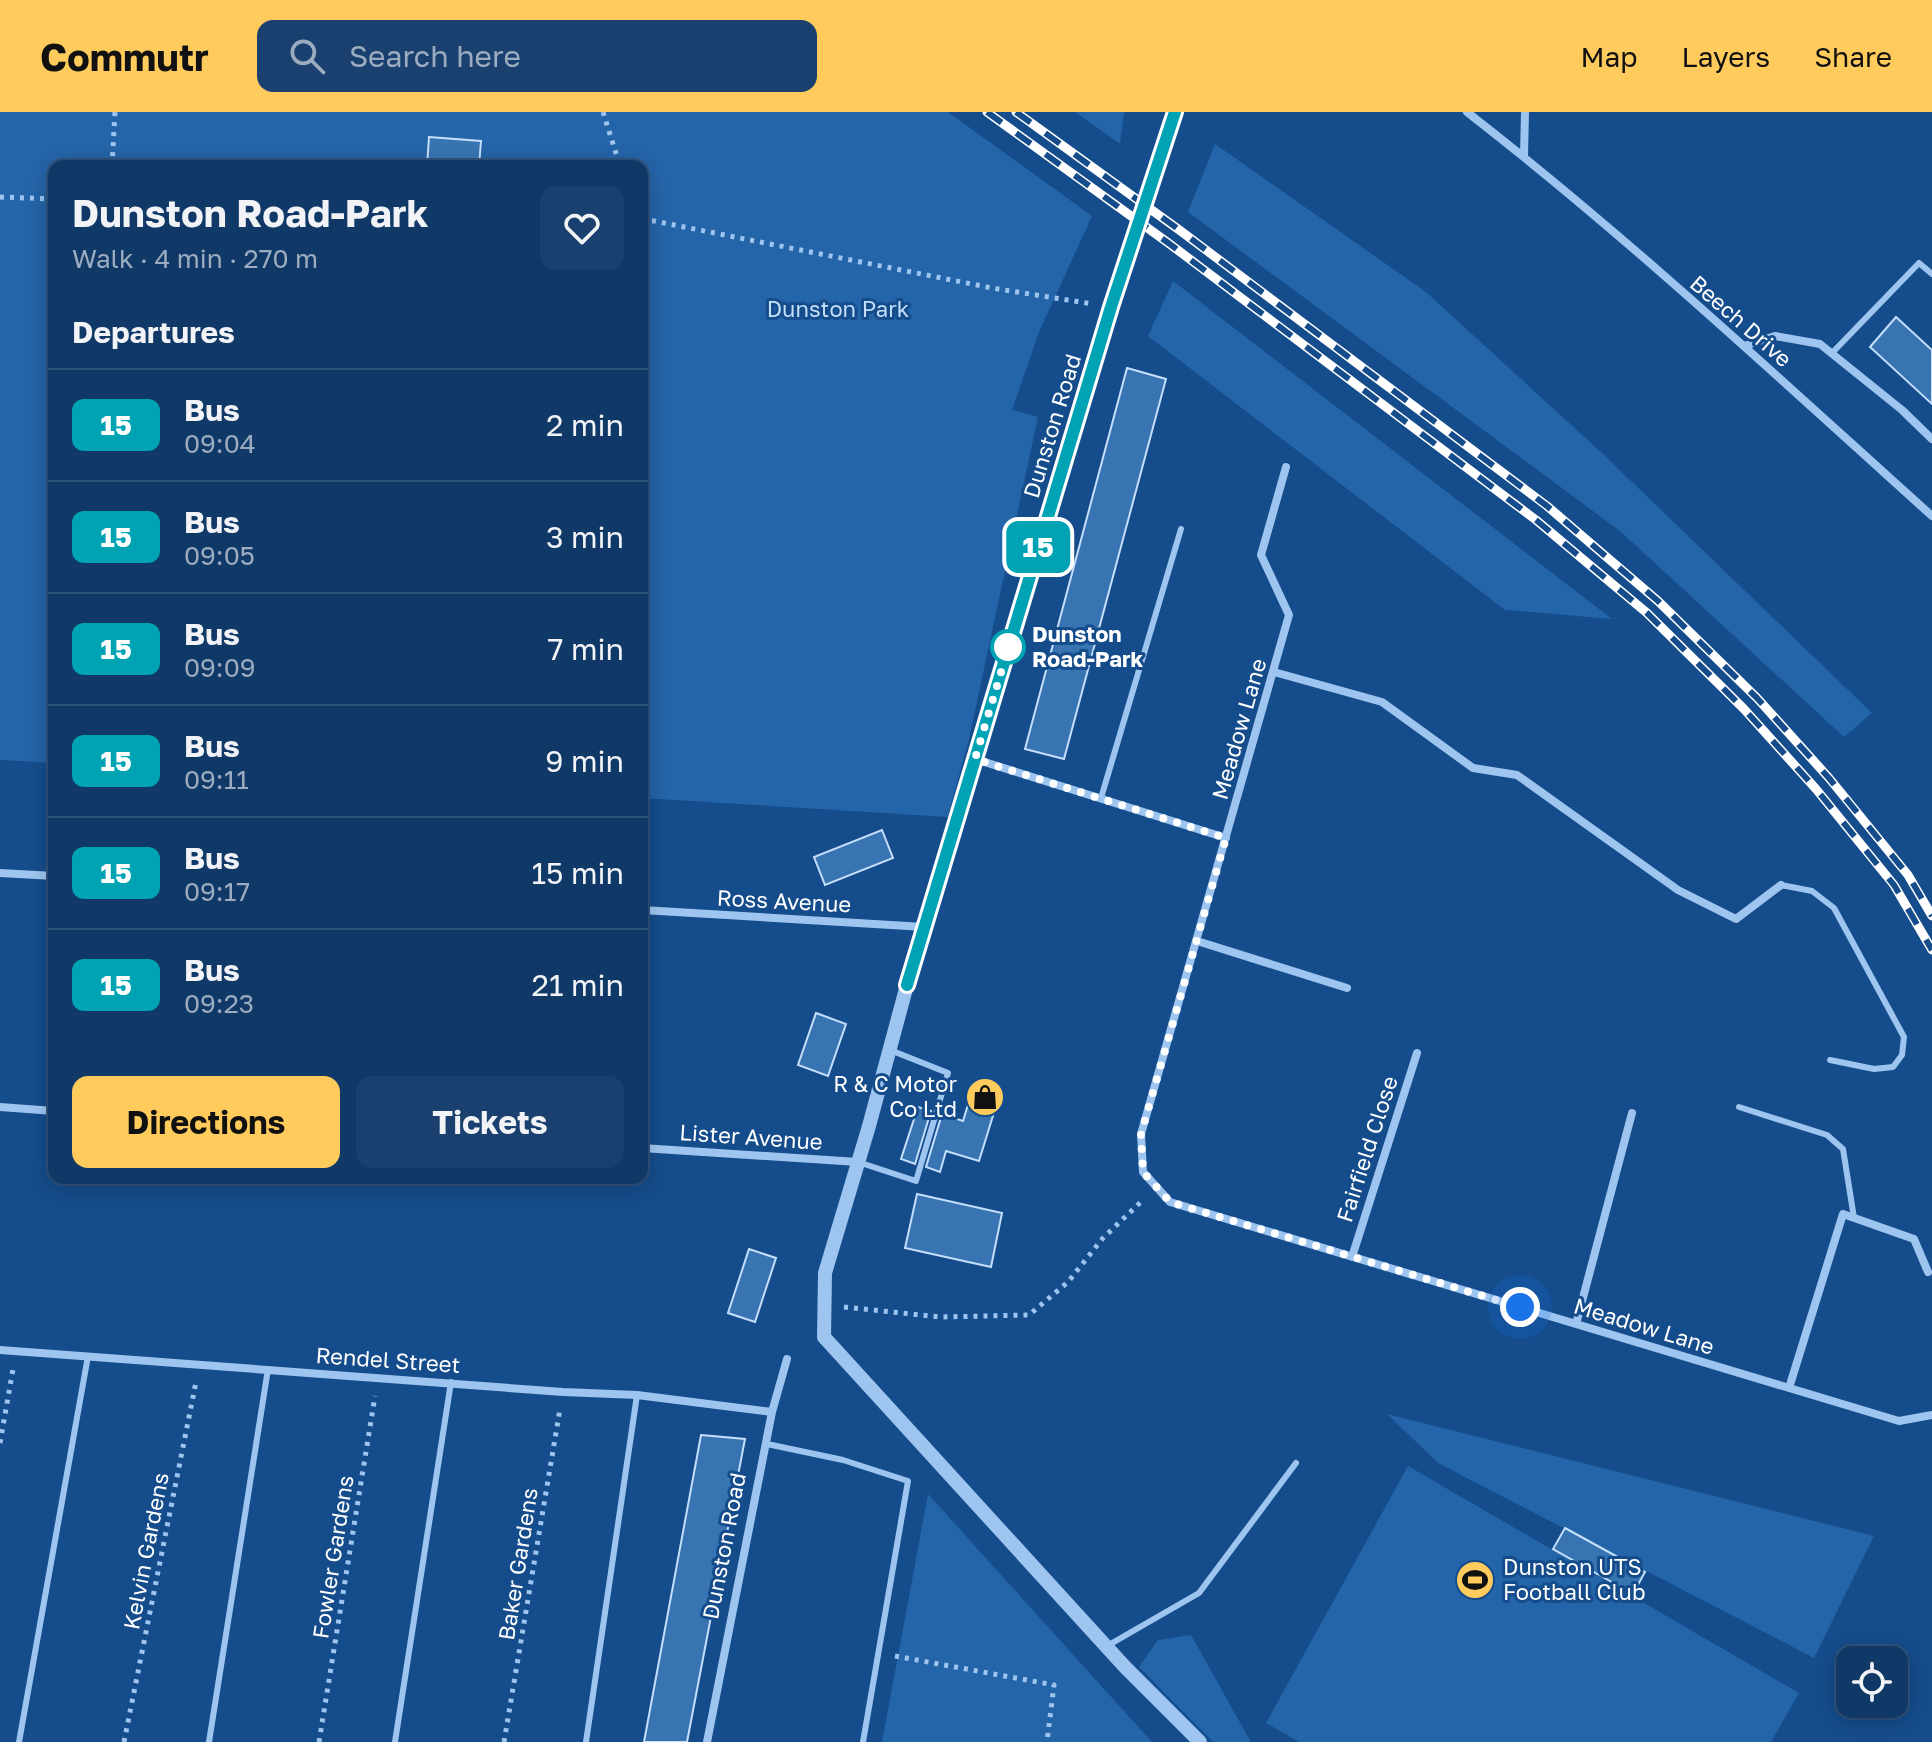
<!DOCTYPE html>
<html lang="en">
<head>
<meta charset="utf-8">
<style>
  :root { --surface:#103968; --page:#19406e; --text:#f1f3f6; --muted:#9cacc0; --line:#30537c; --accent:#ffcb5d }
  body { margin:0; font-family:"Golos Text",sans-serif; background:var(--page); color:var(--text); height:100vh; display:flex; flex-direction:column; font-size:30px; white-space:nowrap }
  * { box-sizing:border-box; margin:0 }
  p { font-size:26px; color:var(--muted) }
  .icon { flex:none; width:44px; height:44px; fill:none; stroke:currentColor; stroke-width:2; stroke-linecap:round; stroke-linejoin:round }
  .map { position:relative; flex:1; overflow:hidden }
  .panel { position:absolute; left:48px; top:48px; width:600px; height:1024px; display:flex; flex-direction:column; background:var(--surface); border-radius:16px; box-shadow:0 4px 20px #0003,0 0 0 2px var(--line) }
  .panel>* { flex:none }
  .badge { padding:0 16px; border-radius:12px; font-size:28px; line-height:52px }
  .controls { position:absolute; left:1836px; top:1534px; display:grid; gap:16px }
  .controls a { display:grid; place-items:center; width:72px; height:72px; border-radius:16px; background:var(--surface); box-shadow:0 4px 20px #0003,0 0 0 2px var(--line); font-size:40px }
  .you { position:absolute; width:40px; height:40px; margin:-20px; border:6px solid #fff; border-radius:50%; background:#1a73e8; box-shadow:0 0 0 12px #1a73e833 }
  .map>.badge { position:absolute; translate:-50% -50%; box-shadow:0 0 0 4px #fff }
  h2 { padding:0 24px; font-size:30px; line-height:72px }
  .round { display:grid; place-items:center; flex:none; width:84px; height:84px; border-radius:16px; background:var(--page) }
  .summary { display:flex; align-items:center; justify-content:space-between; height:136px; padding:0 24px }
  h1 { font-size:38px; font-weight:700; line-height:60px }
  .cta { display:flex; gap:16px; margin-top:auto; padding:16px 24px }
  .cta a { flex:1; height:92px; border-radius:16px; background:var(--accent); color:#111; font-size:32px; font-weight:700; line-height:92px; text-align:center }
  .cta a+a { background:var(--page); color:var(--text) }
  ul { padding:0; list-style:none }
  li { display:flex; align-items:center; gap:24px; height:112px; padding:0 24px; border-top:2px solid var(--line) }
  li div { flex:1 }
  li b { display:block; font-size:30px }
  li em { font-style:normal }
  li .badge { min-width:88px; font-weight:700; text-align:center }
  header { display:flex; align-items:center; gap:48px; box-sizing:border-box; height:112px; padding:0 40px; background:var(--accent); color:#111 }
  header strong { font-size:38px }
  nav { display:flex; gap:44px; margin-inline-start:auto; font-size:28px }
  .search { width:560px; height:72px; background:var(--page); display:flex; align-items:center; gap:20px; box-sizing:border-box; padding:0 28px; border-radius:16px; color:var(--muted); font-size:30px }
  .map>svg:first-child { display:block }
</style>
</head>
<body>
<header>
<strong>Commutr</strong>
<div class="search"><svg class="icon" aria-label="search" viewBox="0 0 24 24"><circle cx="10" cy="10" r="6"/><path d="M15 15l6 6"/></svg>Search here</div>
<nav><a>Map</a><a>Layers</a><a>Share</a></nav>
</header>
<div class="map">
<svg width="1932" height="1630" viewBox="0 0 1932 1630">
  <rect width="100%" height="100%" fill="#154c8b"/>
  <path fill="#2464a8" d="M0,0H948L1092,104L1039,220L1012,298L1038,305L969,627L948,705L642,686V54H54V651L0,648Z
    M1075,0H1124L1120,31H1119Z
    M1215,32L1426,180L1603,342L1872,601L1844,625L1620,419L1188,100Z
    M1173,169L1612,507L1505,498L1148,224Z
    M1387,1302L1874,1424L1814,1546L1438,1351Z
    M1408,1354L1799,1581L1771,1630H1299L1266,1611Z
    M928,1382L1152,1630H882Z
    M1191,1523L1251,1630H1213L1139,1555L1158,1528Z"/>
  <path fill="#3974b2" stroke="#c4dffb" stroke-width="2" d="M429,25L481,29L479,54H427Z
    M1896,205L1932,238V292L1870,235Z
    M1127,256L1166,267L1064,647L1025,637Z
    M882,718L893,746L825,773L814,745Z
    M816,901L846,912L828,964L798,953Z
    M974,973L1000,981L979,1049L946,1039L940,1060L926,1055L942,1002L963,1009Z
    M918,995L931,999L915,1052L901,1047Z
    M917,1082L1002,1101L991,1155L905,1136Z
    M749,1137L776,1146L755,1210L728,1201Z
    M701,1323L745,1327L687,1630H644Z
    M1565,1416L1645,1460L1633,1482L1553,1437Z"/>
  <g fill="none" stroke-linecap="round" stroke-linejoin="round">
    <path stroke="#9ec5ef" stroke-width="5" stroke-dasharray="4 6" stroke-linecap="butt" d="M603,0L620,54
      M112,54L115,0
      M0,85L54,87
      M642,109H654L992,176L1093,192
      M844,1195L940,1205L1029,1203L1068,1170L1103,1126L1144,1087
      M0,1331L13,1257
      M895,1544L1054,1573L1047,1630
      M124,1630L196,1270
      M319,1630L375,1284
      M504,1630L560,1297"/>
    <path stroke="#9ec5ef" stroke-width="6" d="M1832,241L1919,151L1932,162
      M1101,686L1181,417
      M1781,773L1812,779L1834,796L1904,925L1902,943L1893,955L1874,957L1830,948
      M1739,995L1827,1023L1843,1037L1854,1106
      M858,1050L916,1069L948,961L890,938
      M767,1332L843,1348L908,1369L863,1630
      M1107,1534L1199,1481L1296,1351
      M19,1630L88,1244
      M209,1630L268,1257
      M395,1630L451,1270
      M586,1630L637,1283"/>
    <path stroke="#9ec5ef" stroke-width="8" d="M1467,0C1629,126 1780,267 1932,404
      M1524,44L1525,0
      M1744,234L1775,224L1820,232L1902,298L1932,327
      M1286,355L1261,443L1289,503L1141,1022L1143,1060L1170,1090L1899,1309L1932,1303
      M1274,560L1382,590L1473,656L1517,663L1678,778L1736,807L1781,773
      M975,647L1226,726
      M0,761L54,764
      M642,798L924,815
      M1197,829L1347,876
      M0,995L54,999
      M642,1036L858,1050
      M1352,1145L1417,941
      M1576,1212L1632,1001
      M0,1238L563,1280L637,1283L772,1300
      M1789,1276L1843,1102L1914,1127L1928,1160
      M707,1630L772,1300L787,1247"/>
    <path stroke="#9ec5ef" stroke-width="14" d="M1128,147L1111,195L907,873L869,1014L825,1161L824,1225L1125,1555L1200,1630"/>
    <defs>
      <path id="rail" d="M987,0L1167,130L1536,408L1647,501L1744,597L1816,677L1894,773L1932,838
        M1016,0L1178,117L1547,394L1658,489L1757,586L1829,666L1908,763L1932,804"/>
    </defs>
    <use href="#rail" stroke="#fff" stroke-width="9"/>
    <use href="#rail" stroke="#154c8b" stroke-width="6" stroke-dasharray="18" stroke-linecap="butt"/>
    <path stroke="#9ec5ef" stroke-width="14" d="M1128,147L1173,10"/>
  </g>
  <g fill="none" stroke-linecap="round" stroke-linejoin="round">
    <defs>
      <path id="line" d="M907,873L1111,195L1175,0"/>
    </defs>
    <use href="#line" stroke="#fff" stroke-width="18"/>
    <use href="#line" stroke="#00a3b4" stroke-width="12"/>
    <path stroke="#fff" stroke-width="8" stroke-dasharray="0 14.4" d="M1008,535L1011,527L975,647L1226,726L1141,1022L1143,1060L1170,1090L1520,1195"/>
  </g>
  <defs>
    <symbol id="shop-disc" viewBox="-11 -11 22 22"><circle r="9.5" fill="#ffcb5d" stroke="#154c8b"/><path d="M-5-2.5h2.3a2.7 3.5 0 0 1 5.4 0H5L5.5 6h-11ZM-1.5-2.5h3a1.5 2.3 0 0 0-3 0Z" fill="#111"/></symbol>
    <symbol id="stadium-disc" viewBox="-11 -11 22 22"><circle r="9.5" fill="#ffcb5d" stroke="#154c8b"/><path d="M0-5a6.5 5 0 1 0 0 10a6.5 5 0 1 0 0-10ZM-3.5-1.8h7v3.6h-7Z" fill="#111"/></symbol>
  </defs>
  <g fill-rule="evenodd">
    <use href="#shop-disc" x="963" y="963" width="44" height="44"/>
    <use href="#stadium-disc" x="1453" y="1446" width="44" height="44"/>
  </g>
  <circle fill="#fff" stroke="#00a3b4" stroke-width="4" cx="1008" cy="535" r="16"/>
  <g text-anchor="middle" stroke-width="6" stroke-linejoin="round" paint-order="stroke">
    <g font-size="22" fill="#c4dffb" stroke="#154c8b">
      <text x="838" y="205">Dunston Park</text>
    </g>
    <g font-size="22" fill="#fff" stroke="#154c8b">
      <text transform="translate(1741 209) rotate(41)" y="8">Beech Drive</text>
      <text transform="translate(1052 314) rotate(-73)" y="8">Dunston Road</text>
      <text transform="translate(1239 617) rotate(-74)" y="8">Meadow Lane</text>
      <text transform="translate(784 789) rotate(3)" y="8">Ross Avenue</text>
      <text transform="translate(751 1025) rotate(4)" y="8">Lister Avenue</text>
      <text transform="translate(1367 1037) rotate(-72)" y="8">Fairfield Close</text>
      <text transform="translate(1644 1214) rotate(17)" y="8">Meadow Lane</text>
      <text transform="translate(388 1248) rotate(4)" y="8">Rendel Street</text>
      <text transform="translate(724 1434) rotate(-79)" y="8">Dunston Road</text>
      <text transform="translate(146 1439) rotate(-79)" y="8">Kelvin Gardens</text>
      <text transform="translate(333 1445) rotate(-81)" y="8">Fowler Gardens</text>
      <text transform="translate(518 1452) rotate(-81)" y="8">Baker Gardens</text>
    </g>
    <g font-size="22" font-weight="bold" fill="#fff" stroke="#154c8b" text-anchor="start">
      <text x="1032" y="530">Dunston<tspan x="1032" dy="25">Road-Park</tspan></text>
    </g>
    <g font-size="22" fill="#fff" stroke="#154c8b" text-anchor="end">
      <text x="957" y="980">R &amp; C Motor<tspan x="957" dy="25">Co Ltd</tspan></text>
      <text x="1503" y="1463" text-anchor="start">Dunston UTS<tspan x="1503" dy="25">Football Club</tspan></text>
    </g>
  </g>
</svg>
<div class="controls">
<a><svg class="icon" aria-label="locate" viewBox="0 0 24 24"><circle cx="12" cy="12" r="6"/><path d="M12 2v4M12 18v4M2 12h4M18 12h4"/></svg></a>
</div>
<div class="you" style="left:1520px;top:1195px"></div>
<b class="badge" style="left:1038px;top:435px;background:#00a3b4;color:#fff">15</b>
<section class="panel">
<div class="summary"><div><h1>Dunston Road-Park</h1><p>Walk · 4 min · 270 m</p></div><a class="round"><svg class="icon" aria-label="heart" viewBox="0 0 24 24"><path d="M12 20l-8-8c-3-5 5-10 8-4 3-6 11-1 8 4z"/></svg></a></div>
<h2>Departures</h2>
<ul>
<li><span class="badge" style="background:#00a3b4;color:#fff">15</span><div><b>Bus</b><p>09:04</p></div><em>2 min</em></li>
<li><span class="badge" style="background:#00a3b4;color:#fff">15</span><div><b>Bus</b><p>09:05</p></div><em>3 min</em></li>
<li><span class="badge" style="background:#00a3b4;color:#fff">15</span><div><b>Bus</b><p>09:09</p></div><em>7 min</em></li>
<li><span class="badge" style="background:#00a3b4;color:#fff">15</span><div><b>Bus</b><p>09:11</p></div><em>9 min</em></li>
<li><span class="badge" style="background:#00a3b4;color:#fff">15</span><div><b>Bus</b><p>09:17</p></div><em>15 min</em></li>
<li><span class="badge" style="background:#00a3b4;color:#fff">15</span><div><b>Bus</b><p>09:23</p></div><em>21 min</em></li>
</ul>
<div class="cta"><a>Directions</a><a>Tickets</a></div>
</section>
</div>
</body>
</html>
